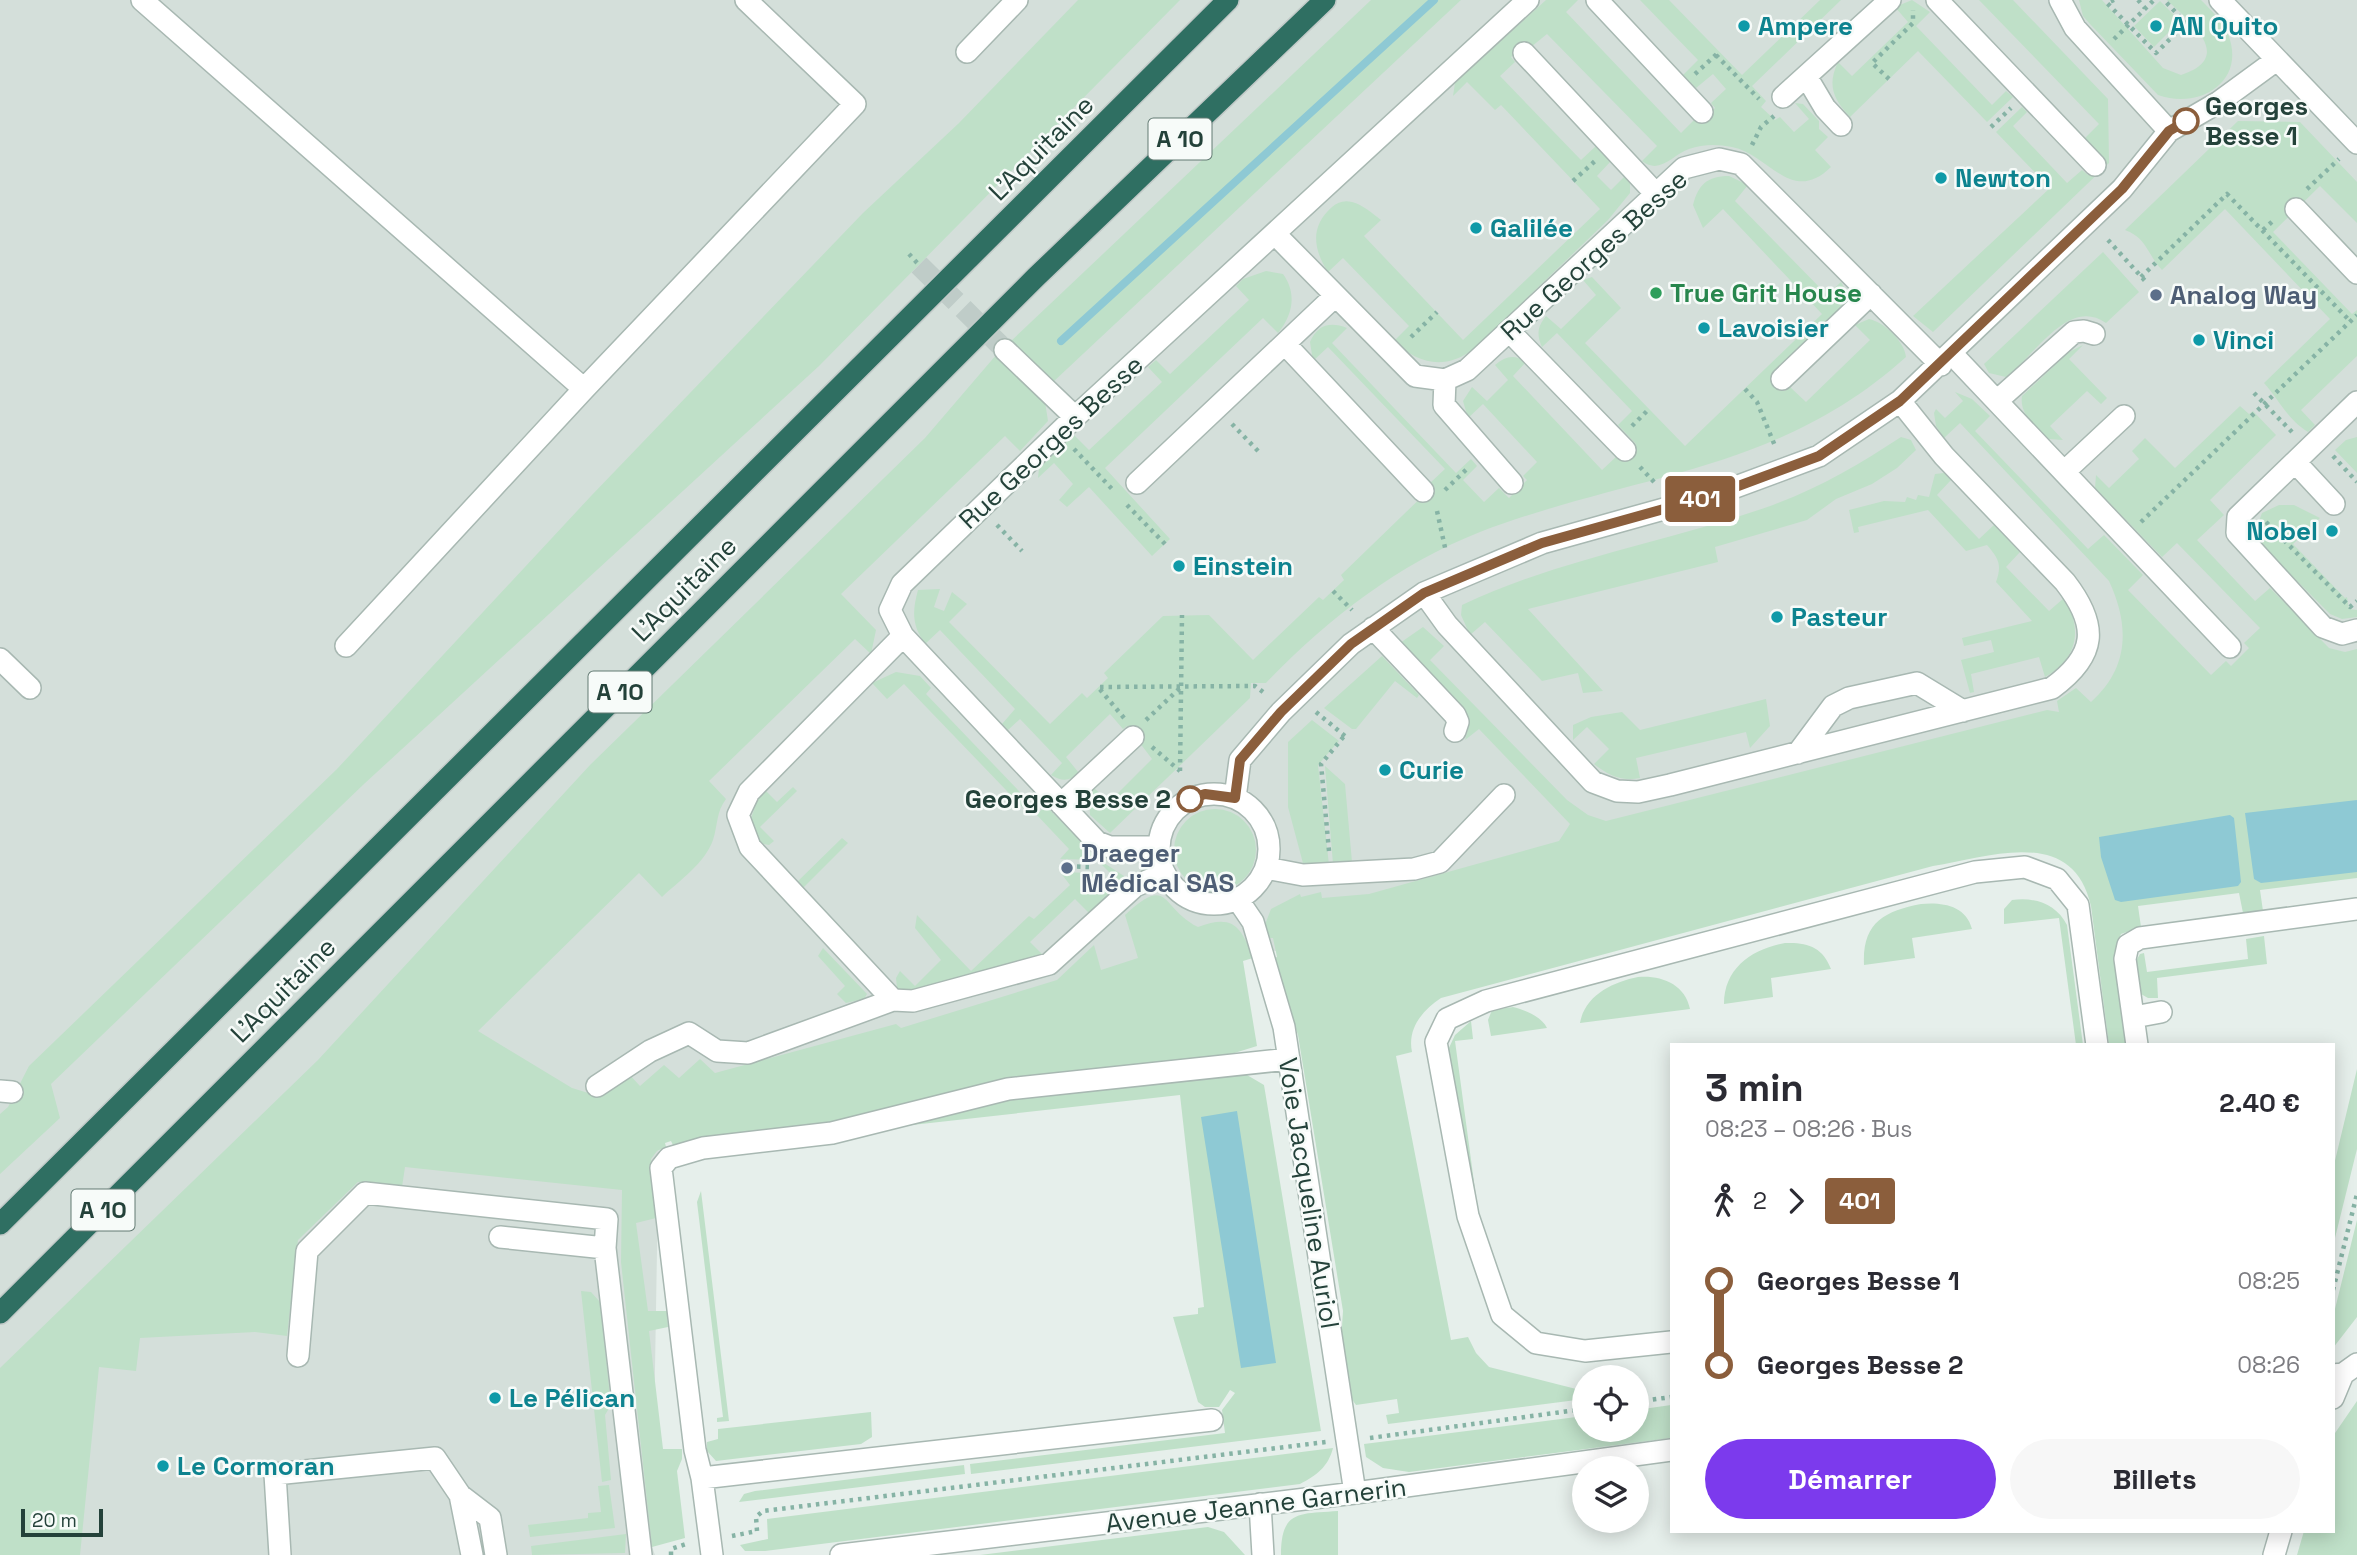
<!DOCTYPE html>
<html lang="fr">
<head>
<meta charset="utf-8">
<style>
  :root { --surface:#fff; --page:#f7f7f7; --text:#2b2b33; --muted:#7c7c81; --accent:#7c3aed }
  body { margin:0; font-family:"Space Grotesk",sans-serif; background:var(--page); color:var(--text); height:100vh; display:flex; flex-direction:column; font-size:26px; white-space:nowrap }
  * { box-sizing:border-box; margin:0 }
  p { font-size:23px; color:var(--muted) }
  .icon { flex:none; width:38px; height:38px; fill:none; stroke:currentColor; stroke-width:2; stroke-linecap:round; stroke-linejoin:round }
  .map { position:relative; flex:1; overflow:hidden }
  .sheet { position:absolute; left:1670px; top:1043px; width:665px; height:490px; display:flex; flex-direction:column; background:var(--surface); border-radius:0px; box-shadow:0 4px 18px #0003 }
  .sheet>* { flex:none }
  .badge { padding:0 14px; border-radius:5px; font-size:24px; line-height:46px }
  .tools { position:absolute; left:1572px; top:1365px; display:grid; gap:14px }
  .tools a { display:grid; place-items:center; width:77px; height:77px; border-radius:50%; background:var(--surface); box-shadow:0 4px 18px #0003; font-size:35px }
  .scale { position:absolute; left:21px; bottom:18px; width:82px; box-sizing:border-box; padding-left:7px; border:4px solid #24423a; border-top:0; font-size:19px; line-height:24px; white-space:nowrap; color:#24423a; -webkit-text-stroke:5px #f7fbf9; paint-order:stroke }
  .map>.badge { position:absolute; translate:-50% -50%; box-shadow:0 0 0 4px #fff }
  .legs { display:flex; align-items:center; gap:10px; height:77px; padding:0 35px; font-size:23px }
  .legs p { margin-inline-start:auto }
  .head { display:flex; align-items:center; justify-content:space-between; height:119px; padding:0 35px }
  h1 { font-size:38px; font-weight:600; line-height:52px }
  .cta { display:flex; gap:14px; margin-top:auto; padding:14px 35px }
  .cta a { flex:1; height:80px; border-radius:42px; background:var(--accent); color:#fff; font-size:28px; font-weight:600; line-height:80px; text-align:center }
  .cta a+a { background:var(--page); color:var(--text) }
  ul { padding:0 35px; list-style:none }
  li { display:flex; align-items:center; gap:24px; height:84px; font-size:26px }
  li i { display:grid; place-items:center; width:10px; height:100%; margin:0 9px; background:currentColor }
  li i::after { content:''; width:18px; height:18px; margin:-9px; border:5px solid; border-radius:50%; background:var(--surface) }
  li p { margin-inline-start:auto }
  li:first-child i { background:linear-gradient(#0000 50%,currentColor 0) }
  li:last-child i { background:linear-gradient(currentColor 50%,#0000 0) }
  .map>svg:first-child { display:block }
</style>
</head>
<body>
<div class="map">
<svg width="2357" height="1555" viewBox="0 0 2357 1555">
  <rect width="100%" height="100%" fill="#e6efeb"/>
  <path fill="#d4dfda" d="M0,0H2357V672L2112,712L988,1033L659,1131L652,1547L655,1555H0Z"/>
  <path fill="#bfe0c8" d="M1078,0H1180L819,366L364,784L51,1084L60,1118L0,1174V1114L8,1107L29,1066L337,769L591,496L863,213L959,123Z
    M1371,0H1461L1052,383L1009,343Z
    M1546,0H1578L1566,12L1681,133L1696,118L1700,122L1715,108L1711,103L1726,89L1713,74L1696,88L1683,75L1698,60L1640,0H1669L1742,75L1820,0H1841L1752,86L1766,101L1761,107L1775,120L1780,117L1794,132L1809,119L1795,103L1803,104L1819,121V129L1828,137L1815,150L1831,167C1791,206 1769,154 1732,147C1717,144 1703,144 1689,149C1672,155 1660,175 1642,161L1657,146L1547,34L1531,47L1526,43L1511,57L1515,62L1500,76L1581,160L1596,146L1611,161L1597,176L1611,190L1625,176L1630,183V193L1608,220L1474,349C1445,370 1419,365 1394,341L1409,326L1343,258L1328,272C1313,249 1310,226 1332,207C1338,202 1344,200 1352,202C1363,205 1372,213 1381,220L1364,236L1463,340L1600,209L1501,105L1495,110L1467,82L1453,96L1455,83Z
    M1912,0L1930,12L1916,26L1992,105L2006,91L2013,97L1987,122L1918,51L1850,117C1833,99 1827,85 1838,62L1852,76L1908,22L1895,7Z
    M1979,0H2013L2108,99L2109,163L1933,332L1913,316L2050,188L1996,132L2022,107L2027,112L2013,126L2067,183L2082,170L2088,175L2103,161L2084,139L2099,124Z
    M2079,0H2102L2163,68L2181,75C2236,57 2190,22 2167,0H2201C2211,10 2222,21 2228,34C2247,82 2199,110 2158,95L2090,24L2083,16Z
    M2160,1L2180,21L2154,47L2134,26Z
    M2238,121L2300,122L2357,182V223L2320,186L2273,232L2352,314L2357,310V356L2301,410L2315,425L2308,432C2287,419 2280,401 2264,383L2330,319L2225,209L2162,270C2147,254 2147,238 2125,230Z
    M1729,176L1748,185L1735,201L1827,295L1841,282C1847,291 1847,299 1840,308L1771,375L1784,391L1790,387L1806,402L1870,340L1855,325L1869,319C1884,322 1905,342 1906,357C1776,474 1634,473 1480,532C1398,564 1326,620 1266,683H1251L1250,698L1110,833L1090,815L1089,797L1094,788L1109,802L1152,759L1127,726L1123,729L1110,714L1066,757L1079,773C1070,781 1062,782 1051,775L1062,763L1020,719L1008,730L1002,724L1015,709L940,630L925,644C912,625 912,612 918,590L940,589L934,607L944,611L952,592L967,604L949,622L1050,724L1082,693L1087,698L1108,678L1104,673L1163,616L1209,615L1253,660L1319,597L1323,600L1344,580L1341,575L1433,486L1430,483L1445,469L1328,347L1313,361L1310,342C1317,325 1330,321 1347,328L1332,343L1456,473L1471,459L1477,466L1463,480L1484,502L1499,488L1509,498L1527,480L1523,476L1537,462L1483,404L1468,418L1463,401L1472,387L1487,401L1508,380L1495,365C1506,356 1514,354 1526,362L1513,376L1602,470L1617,456L1621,459L1636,444L1618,425L1632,411L1557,333L1542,347C1536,334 1538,326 1546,316L1561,329L1596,295L1583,280L1592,277L1621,308L1585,343L1685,446L1822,314L1723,209L1703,228L1693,205C1698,185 1707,176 1729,176Z
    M2103,252L2139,292L2106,323C2068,296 2034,357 2006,377L1989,373L1984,364Z
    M1266,271L1283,274C1297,293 1293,315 1278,333L1263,318L1105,468L1170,539L1152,556L1089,487L1067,507L1059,500L1073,484L1054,463L1038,478L1039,468L1074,435L1089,450L1162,382L1148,367L1156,360L1170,374L1249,300L1236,286L1243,279Z
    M2083,345L2069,359L2107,398L2101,404L2087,391L2050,426L2063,440L2049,439C2037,428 2019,415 2022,396L2069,352Z
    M997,354L1045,402L1048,421L1020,451L1005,436L841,594L876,630L871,654L855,639L709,781L726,799C716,812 718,825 713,840C705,863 680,880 662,897L639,873L478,1031L572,1088L598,1096L627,1072L640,1086L664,1065L679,1078L700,1059L715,1073L896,1024L901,1028L1057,980L1094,945L1101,970L1138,958L1125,915C1170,873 1160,908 1198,927C1233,914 1241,926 1253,958L1243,961L1257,1046L1228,1055L834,1124L673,1145L671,1141L665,1143L666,1147L657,1151L651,1159L656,1218L636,1223L648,1311H667L668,1327L649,1331L663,1449H682V1459L677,1471L685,1538L652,1547L621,1262L622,1190L405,1167L402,1187L358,1182L298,1240L287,1336L255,1332L140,1338L136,1371L99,1367L80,1555H0V1368L318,1060L590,765L925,438Z
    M1955,392L1972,399L1990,416L1975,431L2088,549L2104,535L2143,575L2128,590L2211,675L2226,661L2231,666L2249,648L2244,643L2260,628L2177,543L2162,557L2095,488L2096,475L2109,488L2139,459L2132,451L2145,438L2175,468L2240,406L2249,414L2253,411L2276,435L2210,500L2224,515L2197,540L2255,601L2270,588L2329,648L2345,652L2357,649V878L2260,890L2263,911L2243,913L2239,893L2138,906L2141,927L2121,934L2114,954L2126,1045H2109L2091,906C2073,826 1991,856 1933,866L1441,998C1423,1010 1407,1028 1412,1052L1396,1056L1451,1340L1468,1337L1476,1353L1489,1367L1584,1391V1399L1388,1424L1386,1415L1399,1413L1397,1399L1356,1405C1339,1382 1341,1338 1343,1311L1298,1035L1271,959L1277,957L1273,938H1266V922L1271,909L1300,894L1301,897L1321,892L1322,898L1369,894L1559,841L1570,824L1479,729L1465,740L1470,722L1465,710L1400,643L1423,627L1444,646L1430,660L1567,800L1588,815L1606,821L2047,710L2059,712L2057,701L2076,688L2091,702C2129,668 2130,626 2109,581L1960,423L1944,438L1936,426L1934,413L1936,409L1945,418L1963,401Z
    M1901,437L1911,440L1916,450L1897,468L1872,484L1836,499L1807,520L1715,547L1718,562L1528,609L1603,691L1583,693L1578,673L1542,681L1485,622L1470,635L1461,615L1462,605C1561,558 1670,542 1773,505C1819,488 1860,464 1901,437Z
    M2357,437V473L2335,450L2346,440Z
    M1944,473L1951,480L1937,495L1979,539L1994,525L2020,552L2006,567L2049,611L2064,598C2083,629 2078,659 2045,677L2039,657L1971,674L1974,692L1970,693L1961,660L1994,652L1991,640L1964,646L1962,638L2032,621L1996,582C2002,565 1999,559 1987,545L1966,551L1928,510L1858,527L1859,532L1854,533L1849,510L1884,501L1905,502L1907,497L1916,500L1918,495L1929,497L1935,474Z
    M2279,505H2294L2320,518L2293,544L2345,598L2347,597L2349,609L2357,610V617L2342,619L2330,614L2257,541L2255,532L2262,513Z
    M1382,656L1419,695L1417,698L1395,681L1356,729H1352L1324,708Z
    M896,672L920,676L931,688L926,694L1039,812L1046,806L1098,859L1124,876L1121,884L1097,860L1060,859L1069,849L1035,813L1031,816L904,684L887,699L872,683Z
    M1766,699L1770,726L1750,748L1746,732L1636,758L1640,778C1622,782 1608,775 1594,764L1609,749L1587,727L1573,740V725L1591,717L1622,712L1640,730Z
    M1312,720L1339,741L1318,765L1329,865L1304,867L1288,807V742Z
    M1325,766L1345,784L1352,862L1333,864Z
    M762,787L777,802L793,787L797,791L760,827L774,841L769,845L758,843L750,821Z
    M1174 850a41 41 0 1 1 82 0a41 41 0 1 1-82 0Z
    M842,838L848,843L802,889L796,883Z
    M1060,872L1091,873L1111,894L1090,914L1075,899L1030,942L1045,957L920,992L902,993L897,988L896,978L900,971L915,986L941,960L915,928L917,915L971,971L1029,916L1034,919L1070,885Z
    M2012,900C2036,897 2056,904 2067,925L2083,1045H2076L2059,918L2004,924V909Z
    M1921,904C1941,902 1966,905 1972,929L1912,938L1915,958L1864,965C1862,923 1884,911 1921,904Z
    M2264,936L2267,964L2157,978L2158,998H2148L2141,994L2136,961L2140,954L2144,953L2147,972L2248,959L2246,939Z
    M1785,943C1807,942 1823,947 1831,969L1771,978L1773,997L1724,1004C1724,968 1752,949 1785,943Z
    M823,948L867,994L864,999L846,1003L837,994L845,986L818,956Z
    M1638,977C1661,975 1685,984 1690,1009L1580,1023C1585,995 1613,982 1638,977Z
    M1513,1007C1525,1010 1542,1017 1547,1028L1491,1036L1488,1020L1492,1010Z
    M1471,1021L1473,1039L1455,1041L1481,1234L1463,1158L1448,1050L1455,1035Z
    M2357,1069V1149L2333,1246V1169Z
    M1247,1075L1264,1085L1321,1431L971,1474L970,1464L1225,1433L1222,1410L1235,1393L1230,1390L1219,1407H1205L1198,1402L1173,1317L1198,1314V1308L1204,1307L1180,1095L894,1127L1003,1101L1158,1081Z
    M701,1191L729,1421L717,1422V1418L723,1417L697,1202Z
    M2357,1220V1317L2333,1348V1317Z
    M581,1291L591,1292L600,1302L611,1405L605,1415L611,1480L602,1482Z
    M2357,1401V1555H2297L2304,1531H2333V1436Z
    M1671,1405V1438L1409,1472L1383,1468L1366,1457L1364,1444L1584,1416V1430H1636V1410Z
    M871,1412L872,1437L861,1444L716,1461L707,1451V1442L718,1439V1429Z
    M1333,1448C1328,1467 1317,1475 1300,1484L765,1551H745L740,1545L768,1539L767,1519Z
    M964,1465L965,1474L739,1502L744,1494L755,1491Z
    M609,1485L615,1528L530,1537L528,1525L588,1518V1513L601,1512L598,1486Z
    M1338,1511V1555H1281C1281,1510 1299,1514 1338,1511Z
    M1208,1527L1224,1532L1245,1555H980Z
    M626,1534L625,1553L532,1555L531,1546Z"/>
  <path fill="#8ec9d4" d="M2357,800V872L2261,883L2254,879L2245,813Z
    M2230,815L2234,818L2241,882L2238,886L2121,902L2115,900L2101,857L2099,837Z
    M1237,1111L1276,1363L1241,1368L1201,1117Z"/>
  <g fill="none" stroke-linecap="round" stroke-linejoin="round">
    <path stroke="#8ec9d4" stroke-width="8" d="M1061,341L1434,0"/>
    <path stroke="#bfccc8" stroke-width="21" stroke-dasharray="21 10" stroke-linecap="butt" d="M919,265L1005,350"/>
    <defs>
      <path id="minor" d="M142,0L584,389
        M1597,0L1702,112
        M1937,0L2095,165
        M2060,0L2075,28L2169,131
        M2220,0L2357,143
        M967,52L1017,0
        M1524,53L1657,195
        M1806,76L1825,108L1841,125
        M1783,97L1890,0
        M2296,209L2357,273
        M1276,235L1415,376L1445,380L1467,370L1684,168L1719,159L1741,164L1941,365
        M1511,333L1625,450
        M1285,344L1423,491
        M1005,350L1075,417
        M1952,354L2230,647
        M1782,379L1871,294
        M1445,380L1444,405L1512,483
        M1998,400L2074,332L2084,331L2094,334
        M2357,402L2238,517L2237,533L2323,627L2342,634L2357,630
        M2295,462L2334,504
        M2064,472L2124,416
        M1137,483L1334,297
        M1424,593L1447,625L1593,782L1617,791L1638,792L1670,785L2052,688C2097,655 2099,626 2065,582L1944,456L1900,401
        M1373,628L1455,715L1458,722L1455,731
        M903,636L749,792L738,815L750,847L893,1000L913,1001L1049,964L1135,886L1164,874
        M346,646L584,389L855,104L746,0
        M0,659L30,688
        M1798,753L1833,706L1849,698L1917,683L1963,711
        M1159 849a55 55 0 1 1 110 0a55 55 0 1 1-110 0Z
        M1235,798L1240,760L1281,712L1351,644L1424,593L1542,543L1714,495L1819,456L1900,401L2122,189L2169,131L2219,102L2275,61
        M1061,804L1133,737
        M1158,847H1110L1097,842L903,636L890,610L902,584L1075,417L1528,0
        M1266,868L1303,875L1414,869L1440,862L1504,795
        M1238,900L1253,922L1284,1027L1355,1493
        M2134,1017L2161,1012
        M2137,1045L2125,959L2128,945L2140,938L2357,909
        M597,1086L650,1051L689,1033L717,1051L748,1053L893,1000
        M0,1091L12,1092
        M500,1237L605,1248
        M1671,1342L1585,1351L1536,1343L1502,1315L1468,1216L1436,1042L1447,1019L1486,1001L1975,872L2025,867L2057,879L2078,905L2097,1045
        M298,1356L307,1251L365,1193L607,1219L605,1248L641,1555
        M2333,1375L2343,1374L2357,1364
        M2333,1398L2343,1374
        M702,1478L1212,1420
        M460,1495L472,1555
        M1260,1504L1263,1555
        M280,1555L275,1474L435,1458L460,1495L490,1518L496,1555
        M712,1555L702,1478L695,1450L661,1168L669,1158L703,1148L832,1133L1008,1089L1289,1059
        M841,1555L1355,1493L1671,1450
        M2274,1555L2281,1531"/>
      <path id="highway" d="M0,1224L1228,0
        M0,1313L1036,277L1325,0"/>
    </defs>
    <use href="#minor" stroke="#a8b8b2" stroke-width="24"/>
    <use href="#highway" stroke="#c2cac8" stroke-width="24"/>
    <path stroke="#86b3a5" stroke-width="4.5" stroke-dasharray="3.5 5" stroke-linecap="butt" d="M2114,0L2107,3L2156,53L2186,23L2164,0
      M2138,0L2145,8
      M2114,39L2154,0
      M1716,55L1759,99
      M1695,74L1719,52
      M1889,79L1872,63L1913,23V10
      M1991,127L2011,108
      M1752,145L1761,127L1774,116
      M1573,181L1595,161
      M2307,189L2339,159
      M2263,230L2275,219
      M2108,240L2147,283
      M909,254L919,265
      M2141,277L2227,194L2350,321
      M1411,337L1437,312
      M1745,389L1757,402L1775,446
      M2254,393L2292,432
      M1232,424L1260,453
      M1632,426L1649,409
      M1074,449L1114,491
      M2333,456L2357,482
      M1640,467L1656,484
      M1445,490L1469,467
      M1127,505L1165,544
      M1437,511L1446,552
      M2141,522L2357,315
      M2266,522L2350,607L2357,601
      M997,525L1022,551
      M1333,591L1352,610
      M1316,712L1345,736
      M1124,718L1098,687L1255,686L1263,692
      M1146,720L1181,687
      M1152,747L1180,771
      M1180,771L1182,615
      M1329,851L1321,764L1345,735
      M1060,866L1089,867
      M2333,1290L2357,1194
      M1636,1402L1671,1397
      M1370,1438L1584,1409
      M732,1536L757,1531L756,1517L763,1511L1326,1442
      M671,1555V1549L689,1543"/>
    <use href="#minor" stroke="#fff" stroke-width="21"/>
    <use href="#highway" stroke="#2f6f62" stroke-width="21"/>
  </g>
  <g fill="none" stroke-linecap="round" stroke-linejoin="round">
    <defs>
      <path id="line-1" d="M1190,799L1205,794L1235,798L1240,760L1281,712L1351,644L1424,593L1542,543L1714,495L1819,456L1900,401L2122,189L2169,131L2186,121"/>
    </defs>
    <use href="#line-1" stroke="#fff" stroke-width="16"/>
    <use href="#line-1" stroke="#8b5e3c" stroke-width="10"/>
  </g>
  <g fill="#0f9aa8" stroke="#f7fbf9" stroke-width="2.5">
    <circle cx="1744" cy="26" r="7"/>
    <circle cx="2156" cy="26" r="7"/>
    <circle cx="1941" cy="178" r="7"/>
    <circle cx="1476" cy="228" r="7"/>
    <circle cx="1704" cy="328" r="7"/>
    <circle cx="2199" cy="340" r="7"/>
    <circle cx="2332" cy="531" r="7"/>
    <circle cx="1179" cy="566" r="7"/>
    <circle cx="1777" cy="617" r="7"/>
    <circle cx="1385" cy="770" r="7"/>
    <circle cx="495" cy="1398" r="7"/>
    <circle cx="163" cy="1466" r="7"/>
  </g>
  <g fill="#fff" stroke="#8b5e3c" stroke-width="3.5">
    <circle cx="2186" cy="121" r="12"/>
    <circle cx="1190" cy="799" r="12"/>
  </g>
  <circle fill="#2e9e5b" stroke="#f7fbf9" stroke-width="2.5" cx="1656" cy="293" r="7"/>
  <g fill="#5c6f8a" stroke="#f7fbf9" stroke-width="2.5">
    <circle cx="2156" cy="295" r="7"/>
    <circle cx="1067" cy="868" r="7"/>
  </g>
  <g text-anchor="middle" stroke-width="5" stroke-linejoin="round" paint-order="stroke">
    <g fill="#f7fbf9" stroke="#637a73" stroke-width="2">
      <rect x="1148.5" y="118.5" width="63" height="41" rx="5"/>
      <rect x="588.5" y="671.5" width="63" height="41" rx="5"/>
      <rect x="71.5" y="1189.5" width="63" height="41" rx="5"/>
    </g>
    <g font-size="24" font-weight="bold" fill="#24423a">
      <text x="1180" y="147">A 10</text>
      <text x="620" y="700">A 10</text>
      <text x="103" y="1218">A 10</text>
    </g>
    <g font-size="26" font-weight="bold" fill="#0d838f" stroke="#f7fbf9" text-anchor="start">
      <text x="1758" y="35">Ampere</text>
      <text x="2170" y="35">AN Quito</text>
      <text x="1955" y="187">Newton</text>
      <text x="1490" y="237">Galilée</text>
      <text x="1718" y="337">Lavoisier</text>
      <text x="2213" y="349">Vinci</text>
      <text x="2318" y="540" text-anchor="end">Nobel</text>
      <text x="1193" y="575">Einstein</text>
      <text x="1791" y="626">Pasteur</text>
      <text x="1399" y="779">Curie</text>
      <text x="509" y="1407">Le Pélican</text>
      <text x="177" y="1475">Le Cormoran</text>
    </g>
    <g font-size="26" font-weight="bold" fill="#24423a" stroke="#f7fbf9" text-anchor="start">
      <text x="2205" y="115">Georges<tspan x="2205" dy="30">Besse 1</tspan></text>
      <text x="1171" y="808" text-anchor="end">Georges Besse 2</text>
    </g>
    <g font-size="26" fill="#24423a" stroke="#f7fbf9">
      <text transform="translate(1041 148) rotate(-45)" y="9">L'Aquitaine</text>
      <text transform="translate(1594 255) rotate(-42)" y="9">Rue Georges Besse</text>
      <text transform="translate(1051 442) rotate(-43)" y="9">Rue Georges Besse</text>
      <text transform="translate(684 589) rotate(-45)" y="9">L'Aquitaine</text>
      <text transform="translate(283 990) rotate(-45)" y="9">L'Aquitaine</text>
      <text transform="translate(1309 1193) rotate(81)" y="9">Voie Jacqueline Auriol</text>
      <text transform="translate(1256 1505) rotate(-7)" y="9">Avenue Jeanne Garnerin</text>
    </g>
    <g font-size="26" font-weight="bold" fill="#27864d" stroke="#f7fbf9" text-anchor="start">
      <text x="1670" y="302">True Grit House</text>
    </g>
    <g font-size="26" font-weight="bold" fill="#4e5e75" stroke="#f7fbf9" text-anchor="start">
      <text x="2170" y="304">Analog Way</text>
      <text x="1081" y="862">Draeger<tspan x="1081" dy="30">Médical SAS</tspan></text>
    </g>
  </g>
</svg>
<div class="tools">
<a><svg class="icon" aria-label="locate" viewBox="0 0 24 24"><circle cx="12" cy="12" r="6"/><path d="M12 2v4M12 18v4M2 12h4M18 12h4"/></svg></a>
<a><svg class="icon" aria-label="layers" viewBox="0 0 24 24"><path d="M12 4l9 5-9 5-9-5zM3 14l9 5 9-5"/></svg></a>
</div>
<div class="scale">20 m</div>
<b class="badge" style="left:1700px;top:499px;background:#8b5e3c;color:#fff">401</b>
<section class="sheet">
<div class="head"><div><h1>3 min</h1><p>08:23 – 08:26 · Bus</p></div><b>2.40 €</b></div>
<div class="legs"><svg class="icon" aria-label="walk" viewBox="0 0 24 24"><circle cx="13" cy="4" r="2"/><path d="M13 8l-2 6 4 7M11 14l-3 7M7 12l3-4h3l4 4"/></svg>2<svg class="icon" aria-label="forward" viewBox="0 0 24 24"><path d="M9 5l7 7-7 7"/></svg><b class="badge" style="background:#8b5e3c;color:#fff">401</b></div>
<ul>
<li><i style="color:#8b5e3c"></i><b>Georges Besse 1</b><p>08:25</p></li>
<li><i style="color:#8b5e3c"></i><b>Georges Besse 2</b><p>08:26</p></li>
</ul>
<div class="cta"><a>Démarrer</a><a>Billets</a></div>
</section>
</div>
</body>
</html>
